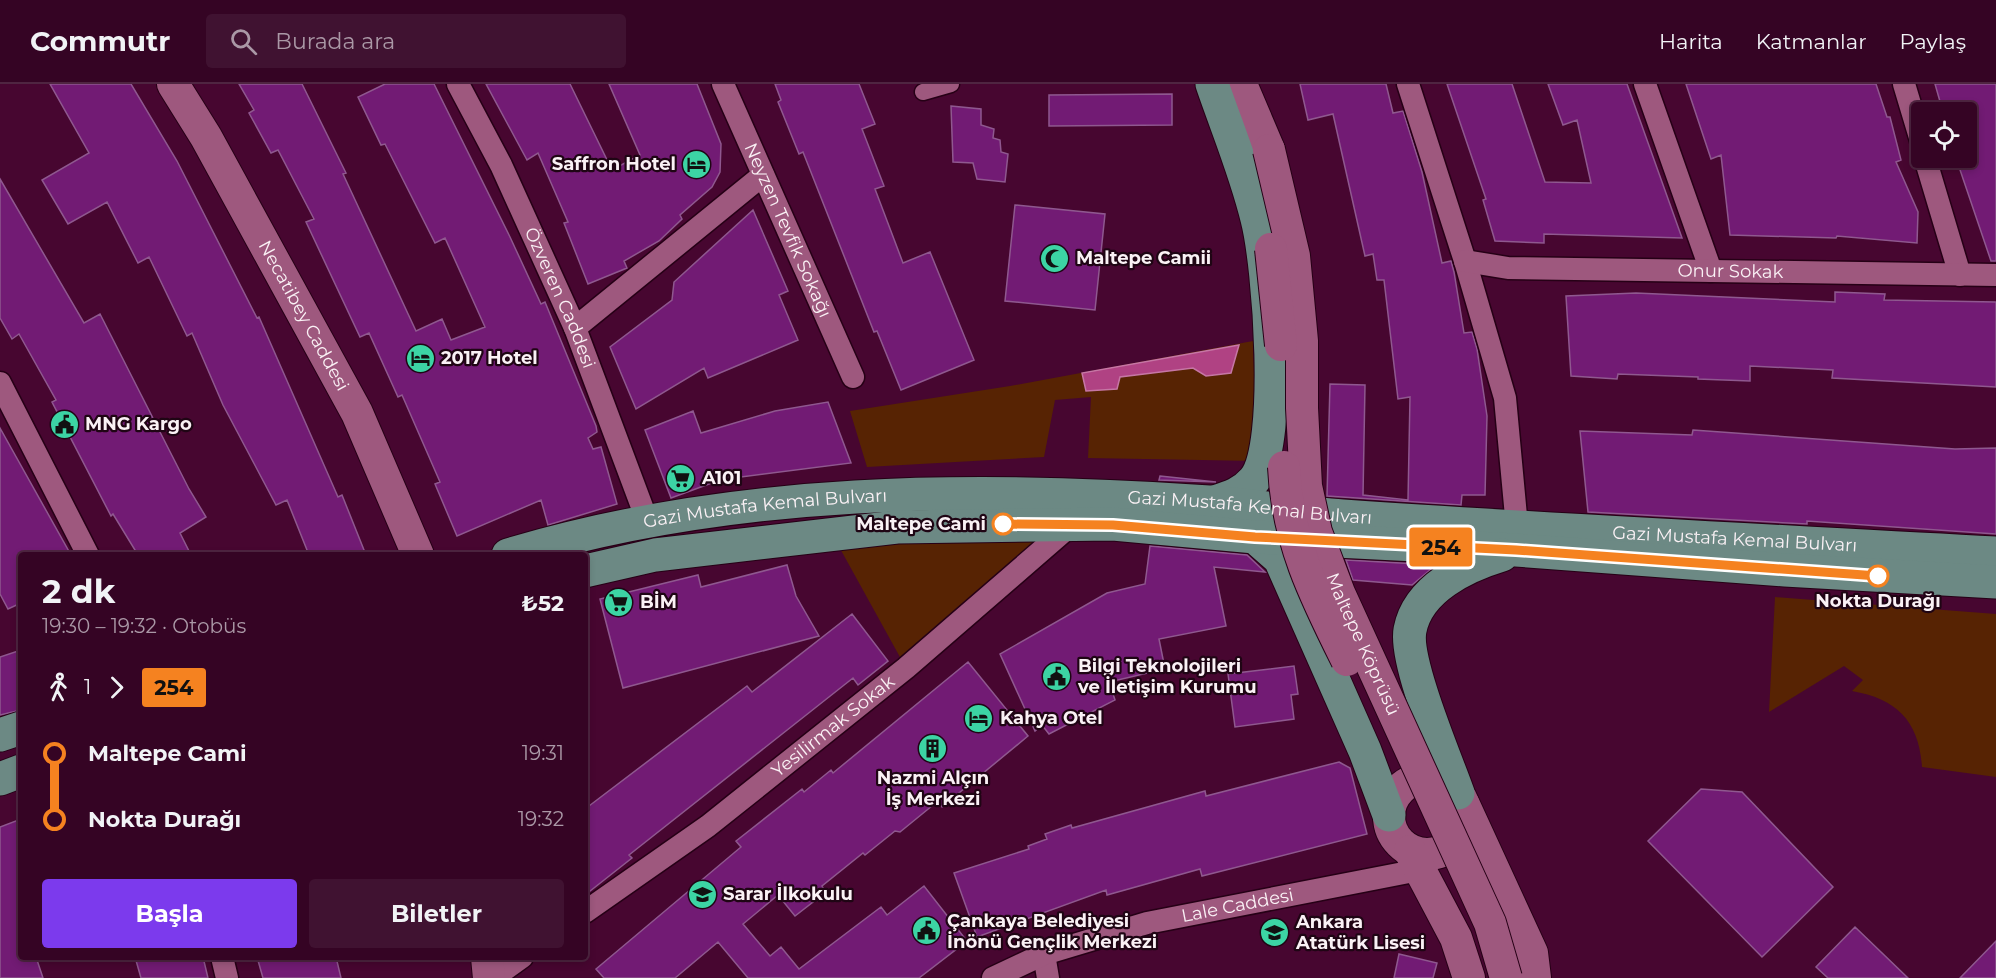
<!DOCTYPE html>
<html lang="tr">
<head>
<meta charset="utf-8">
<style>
  :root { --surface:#350424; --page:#401231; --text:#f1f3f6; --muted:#aa98a6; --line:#4f2541; --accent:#7c3aed }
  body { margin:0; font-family:Montserrat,sans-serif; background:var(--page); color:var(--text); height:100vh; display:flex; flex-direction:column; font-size:22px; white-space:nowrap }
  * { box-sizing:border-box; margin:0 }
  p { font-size:20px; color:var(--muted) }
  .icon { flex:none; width:33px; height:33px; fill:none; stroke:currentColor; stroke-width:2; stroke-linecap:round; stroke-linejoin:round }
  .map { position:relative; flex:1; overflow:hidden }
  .details { position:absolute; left:18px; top:468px; width:570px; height:408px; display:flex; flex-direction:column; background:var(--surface); border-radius:6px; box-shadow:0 3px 9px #0003,0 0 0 2px var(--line) }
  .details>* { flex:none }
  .badge { padding:0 12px; border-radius:4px; font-size:21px; line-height:39px }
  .tools { position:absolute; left:1911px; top:18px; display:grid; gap:12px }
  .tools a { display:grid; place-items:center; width:66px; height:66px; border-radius:6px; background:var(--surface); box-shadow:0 3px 9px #0003,0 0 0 2px var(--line); font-size:30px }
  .map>.badge { position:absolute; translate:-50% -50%; box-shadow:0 0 0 3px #fff }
  .legs { display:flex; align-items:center; gap:9px; height:66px; padding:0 24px; font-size:20px }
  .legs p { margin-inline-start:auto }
  .head { display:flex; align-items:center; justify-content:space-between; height:102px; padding:0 24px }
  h1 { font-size:33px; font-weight:700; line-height:45px }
  .primary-button { display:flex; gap:12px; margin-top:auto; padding:12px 24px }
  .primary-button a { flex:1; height:69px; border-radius:6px; background:var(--accent); color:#fff; font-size:24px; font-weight:700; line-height:69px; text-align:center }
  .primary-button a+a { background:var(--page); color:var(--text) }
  ul { padding:0 24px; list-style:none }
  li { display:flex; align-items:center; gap:21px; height:66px; font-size:22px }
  li i { display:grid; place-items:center; width:9px; height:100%; margin:0 8px; background:currentColor }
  li i::after { content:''; width:15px; height:15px; margin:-8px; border:4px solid; border-radius:50%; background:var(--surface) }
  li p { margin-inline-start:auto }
  li:first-child i { background:linear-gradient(#0000 50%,currentColor 0) }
  li:last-child i { background:linear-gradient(currentColor 50%,#0000 0) }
  header { display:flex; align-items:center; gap:36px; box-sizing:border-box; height:84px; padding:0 30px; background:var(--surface); border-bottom:2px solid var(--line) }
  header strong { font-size:28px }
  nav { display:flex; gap:33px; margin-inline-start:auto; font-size:21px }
  .search { width:420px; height:54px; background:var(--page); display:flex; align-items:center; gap:15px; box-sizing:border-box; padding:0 21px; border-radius:6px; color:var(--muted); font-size:22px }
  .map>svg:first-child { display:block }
</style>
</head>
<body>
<header>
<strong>Commutr</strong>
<div class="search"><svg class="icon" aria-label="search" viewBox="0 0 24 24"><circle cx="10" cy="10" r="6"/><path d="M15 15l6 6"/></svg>Burada ara</div>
<nav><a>Harita</a><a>Katmanlar</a><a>Paylaş</a></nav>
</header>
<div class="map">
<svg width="1996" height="894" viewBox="0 0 1996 894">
  <rect width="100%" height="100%" fill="#470630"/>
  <path fill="#572303" d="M1253,257L1257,377L1088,374L1091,313L1055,316L1044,373L867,383L850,327L1010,302Z
    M1071,441L906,584L832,450Z
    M1775,513L1996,530V693L1922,683C1919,637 1897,615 1852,607L1863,596L1844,582L1769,628Z"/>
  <path fill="#b04283" stroke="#c676a5" stroke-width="1.5" d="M1239,261L1231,289L1206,292L1193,284L1120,293L1117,305L1086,307L1082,289Z"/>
  <path fill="#721b74" stroke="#8f588f" stroke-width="1.5" d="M50,0H131L177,77L257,234L259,233L338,413L342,411L366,471H309L287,416L276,421L223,321L192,249L187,252L149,173L138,179L107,118L68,140L42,96L89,69Z
    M239,0H302L346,89L343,90L416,247L442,235L451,256L485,243L445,154L435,159L385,60L381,61L358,13L385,0H434L510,153L541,220L545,218L596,342L597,348L588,354L593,365L601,363L617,420L548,441L541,416L457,452L435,400L440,398L402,311L398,313L369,249L360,253L306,138L314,135L278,66L271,69L249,29L254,26Z
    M486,0H570L612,86L640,71L609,0H697L721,60L720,88L712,103L680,131L682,135L659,157L624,177L627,184L588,200L564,139L568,138L538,69L527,76Z
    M775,0H859L875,40L862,45L884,102L875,105L903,179L930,168L974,276L901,306L877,247L874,248L803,68L799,70L778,18L781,16Z
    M1300,0H1386L1393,29L1403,27L1422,88L1442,179L1451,177L1454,188L1464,249L1472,248L1477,265L1487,332L1485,411H1462L1461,421L1327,412L1330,300L1365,301L1363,411L1408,416L1410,313L1398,315L1384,196H1377L1373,170L1365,172L1333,30L1308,36Z
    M1447,0H1512L1545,98L1591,99L1577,36L1563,41L1548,0H1627L1682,154L1544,150V159L1495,157L1483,116L1486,115Z
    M1686,0H1876L1887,33H1890L1901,76L1896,78L1918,128L1917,159L1837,152L1836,154L1730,151L1721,71L1711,75Z
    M1935,0H1996V177H1991L1956,74H1966V28H1943Z
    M1172,10V41L1049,42V11Z
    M951,22L981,25V41L994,45L993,54L1000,56L1001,68L1008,70L1005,98L977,95L973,79L953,78Z
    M0,95L84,239L100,230L189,405L206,433L180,449L191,471H138L113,430L111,432L52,318L56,316L19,250L12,255L0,234Z
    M1015,121L1105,130L1095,226L1005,217Z
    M753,126L788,207L779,211L798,256L708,294L704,284L636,325L610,263L672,216L674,198Z
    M1835,208L1885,210L1884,216L1996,218V303L1832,294L1833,286L1750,282V297L1698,295V293L1618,290L1617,295L1571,292L1566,212L1636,209L1835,218Z
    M828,318L851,379L741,393L739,389L671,414L645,346L693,327L701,349L775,327Z
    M0,344L71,471H21V519L8,525L0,510Z
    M1693,346L1955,365L1996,364V450L1807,437V440L1588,428L1580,347L1692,351Z
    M1160,392L1216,398L1159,396Z
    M1150,462L1247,471L1265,488L1214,483L1226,542L1159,555L1165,585L1109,598L1115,616L1049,650L1042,641L1035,647L1000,570L1107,509L1145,500Z
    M1346,476L1436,481L1412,501L1353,496Z
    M787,481L796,512L819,552L623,604L600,515L698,491L701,503Z
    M852,530L888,577L858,601L853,594L629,771L632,774L585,811V725L747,602L752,608Z
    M21,566V626L0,631V573Z
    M968,578L1028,652L942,723L938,717L900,748L895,747L865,771L863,769L822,802L823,804L819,807L822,811L795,832L778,811L743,840L770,872L781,863L799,885L881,823L887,831L924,802L967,857L919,894H748L718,858L675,894H604L596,885L741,763L736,757L802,705L804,708L831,686L833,689Z
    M1294,582L1298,610L1291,611L1294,635L1235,643L1228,590Z
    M1339,678L1350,684L1367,750L1202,792L1200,785L1107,811L1106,806L977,853L954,789L1029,765L1028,762L1047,755L1045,750L1071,741L1072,744L1205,707L1206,712Z
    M1701,705L1742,708L1833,803L1762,873L1648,757Z
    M21,735V873H36L43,894H0V743Z
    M1855,843L1908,894H1828L1816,883Z
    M1996,857V894H1960Z
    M1399,870L1437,879L1433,894H1394Z
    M135,873H203L208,894H141Z
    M257,873H336L341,894H263Z"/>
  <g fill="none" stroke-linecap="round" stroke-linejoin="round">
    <defs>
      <path id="pedestrian" d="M923,8L951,0"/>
      <g id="minor">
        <path id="s1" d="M458,0L501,81L575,244L647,436"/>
        <path id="s2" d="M723,0L853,293"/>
        <path d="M1408,0L1465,177L1505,314L1517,443"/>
        <path d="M1645,0L1711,187"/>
        <path d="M1904,0L1922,60"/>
        <path d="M1925,74L1960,191"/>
        <path id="s3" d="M1465,177L1508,184L1996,191"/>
        <path d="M575,244L763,91"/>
        <path d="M0,299L88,471"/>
        <path id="s4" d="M585,828L708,742L906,584L1071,441"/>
        <path d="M1044,870L1048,894"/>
        <path d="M222,873L227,894"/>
        <path d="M493,894L522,873"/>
        <path id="s5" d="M993,894L1044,870L1147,839L1419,786"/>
      </g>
      <g id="secondary">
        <path id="s6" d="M173,0L206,53L357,329L418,471"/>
        <path d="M1241,0L1269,66"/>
        <circle cx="1427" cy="732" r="38"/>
        <path d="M1464,721L1532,869L1535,894"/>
        <path d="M1410,767L1456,854L1469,894"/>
        <path d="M487,873L489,894"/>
      </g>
      <g id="primary">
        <path d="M1212,0C1227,44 1246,89 1257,135C1269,181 1283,362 1254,396C1243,409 1230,413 1214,418"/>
        <path d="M1255,453L1280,475L1365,667L1389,731"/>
        <path id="s7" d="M508,471C734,403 975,402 1209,418C1254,421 1298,429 1343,432C1561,447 1778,457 1996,469"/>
        <path d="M585,487L655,471L897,443L1113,440L1255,453L1516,466L1785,486L1996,498"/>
        <path d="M0,651L21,644"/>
        <path d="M0,695L21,687"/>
        <path d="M1458,709C1446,675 1404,577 1410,546C1418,504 1466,482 1502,471"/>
      </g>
    </defs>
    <use href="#pedestrian" stroke="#260016" stroke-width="19"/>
    <use href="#minor" stroke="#260016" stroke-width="25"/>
    <use href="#secondary" stroke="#260016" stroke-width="34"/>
    <use href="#primary" stroke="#260016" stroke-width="35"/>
    <use href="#pedestrian" stroke="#9e587e" stroke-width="16"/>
    <use href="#minor" stroke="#9e587e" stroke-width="22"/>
    <use href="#secondary" stroke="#9e587e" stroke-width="32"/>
    <use href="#primary" stroke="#6c8984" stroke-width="33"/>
    <defs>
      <g id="secondary-bridge">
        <path id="s8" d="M1269,66L1294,172L1302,257V324L1306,402L1316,448L1339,509L1490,839L1506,894"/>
        <path d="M1271,165L1281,261"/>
        <path d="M1284,383C1287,456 1315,512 1347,576"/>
      </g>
    </defs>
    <use href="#secondary-bridge" stroke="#260016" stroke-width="34" stroke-linecap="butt"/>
    <use href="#secondary-bridge" stroke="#9e587e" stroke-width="32"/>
  </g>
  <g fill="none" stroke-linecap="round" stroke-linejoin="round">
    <defs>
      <path id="line-1" d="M1003,440L1113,441L1255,453L1516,466L1878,492"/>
    </defs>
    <use href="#line-1" stroke="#fff" stroke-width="14"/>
    <use href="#line-1" stroke="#f58220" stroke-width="9"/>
  </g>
  <defs>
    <symbol id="hotel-disc" viewBox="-11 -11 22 22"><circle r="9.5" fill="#3cd4a4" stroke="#1f0514"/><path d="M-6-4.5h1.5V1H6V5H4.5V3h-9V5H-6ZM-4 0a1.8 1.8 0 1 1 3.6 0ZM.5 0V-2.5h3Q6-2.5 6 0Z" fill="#111"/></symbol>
    <symbol id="mosque-disc" viewBox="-11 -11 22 22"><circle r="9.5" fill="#3cd4a4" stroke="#1f0514"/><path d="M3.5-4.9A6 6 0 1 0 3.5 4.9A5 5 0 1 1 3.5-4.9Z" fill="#111"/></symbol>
    <symbol id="civic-disc" viewBox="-11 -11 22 22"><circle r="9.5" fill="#3cd4a4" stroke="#1f0514"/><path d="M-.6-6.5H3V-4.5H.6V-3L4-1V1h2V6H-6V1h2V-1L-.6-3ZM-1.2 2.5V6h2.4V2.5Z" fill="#111"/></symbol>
    <symbol id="supermarket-disc" viewBox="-11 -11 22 22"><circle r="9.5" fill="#3cd4a4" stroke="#1f0514"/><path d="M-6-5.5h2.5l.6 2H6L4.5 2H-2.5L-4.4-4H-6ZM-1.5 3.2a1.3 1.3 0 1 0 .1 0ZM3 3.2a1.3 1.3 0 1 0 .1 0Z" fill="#111"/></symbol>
    <symbol id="building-disc" viewBox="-11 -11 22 22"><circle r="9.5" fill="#3cd4a4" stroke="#1f0514"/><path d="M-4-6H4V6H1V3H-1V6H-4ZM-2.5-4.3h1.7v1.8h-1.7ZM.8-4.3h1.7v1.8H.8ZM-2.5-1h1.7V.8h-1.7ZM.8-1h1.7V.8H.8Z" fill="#111"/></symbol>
    <symbol id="school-disc" viewBox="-11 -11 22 22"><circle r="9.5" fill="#3cd4a4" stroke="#1f0514"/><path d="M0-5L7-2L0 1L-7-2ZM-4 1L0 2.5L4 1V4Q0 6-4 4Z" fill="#111"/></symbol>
  </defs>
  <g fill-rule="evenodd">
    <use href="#hotel-disc" x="680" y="64" width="33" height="33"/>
    <use href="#mosque-disc" x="1038" y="158" width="33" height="33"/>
    <use href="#hotel-disc" x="404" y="258" width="33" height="33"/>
    <use href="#civic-disc" x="48" y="324" width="33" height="33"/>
    <use href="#supermarket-disc" x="664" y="378" width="33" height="33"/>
    <use href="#supermarket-disc" x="602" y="502" width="33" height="33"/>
    <use href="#civic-disc" x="1040" y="576" width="33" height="33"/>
    <use href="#hotel-disc" x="962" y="618" width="33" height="33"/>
    <use href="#building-disc" x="916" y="648" width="33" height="33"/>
    <use href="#school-disc" x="686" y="794" width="33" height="33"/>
    <use href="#civic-disc" x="910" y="830" width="33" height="33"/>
    <use href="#school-disc" x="1258" y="832" width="33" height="33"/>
  </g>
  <g fill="#fff" stroke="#f58220" stroke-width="3">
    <circle cx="1003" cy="440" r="10"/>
    <circle cx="1878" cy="492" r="10"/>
  </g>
  <g text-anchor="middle" stroke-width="4.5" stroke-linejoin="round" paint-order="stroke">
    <g font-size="18" font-weight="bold" fill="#faf1f5" stroke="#1f0514" text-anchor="start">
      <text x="676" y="86" text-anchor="end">Saffron Hotel</text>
      <text x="1076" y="180">Maltepe Camii</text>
      <text x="441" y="280">2017 Hotel</text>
      <text x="85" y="346">MNG Kargo</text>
      <text x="702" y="400">A101</text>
      <text x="640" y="524">BİM</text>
      <text x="1078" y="588">Bilgi Teknolojileri<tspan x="1078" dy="21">ve İletişim Kurumu</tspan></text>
      <text x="1000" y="640">Kahya Otel</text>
      <text x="933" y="700" text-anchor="middle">Nazmi Alçın<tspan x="933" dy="21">İş Merkezi</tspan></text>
      <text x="723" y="816">Sarar İlkokulu</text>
      <text x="947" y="843">Çankaya Belediyesi<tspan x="947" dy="21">İnönü Gençlik Merkezi</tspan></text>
      <text x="1296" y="844">Ankara<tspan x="1296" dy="21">Atatürk Lisesi</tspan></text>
    </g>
    <g font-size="18" fill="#faf1f5" stroke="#1f0514">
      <text dy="6" stroke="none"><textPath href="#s2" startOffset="160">Neyzen Tevfik Sokağı</textPath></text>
      <text dy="6" stroke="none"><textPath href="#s3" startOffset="266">Onur Sokak</textPath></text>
      <text dy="6" stroke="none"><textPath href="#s1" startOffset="237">Özveren Caddesi</textPath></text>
      <text dy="6" stroke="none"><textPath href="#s6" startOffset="266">Necatibey Caddesi</textPath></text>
      <text dy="6" stroke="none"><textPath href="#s7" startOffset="748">Gazi Mustafa Kemal Bulvarı</textPath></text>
      <text dy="6" stroke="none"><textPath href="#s7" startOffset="262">Gazi Mustafa Kemal Bulvarı</textPath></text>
      <text dy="6" stroke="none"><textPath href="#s7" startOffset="1234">Gazi Mustafa Kemal Bulvarı</textPath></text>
      <text dy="6" stroke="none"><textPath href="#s8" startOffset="508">Maltepe Köprüsü</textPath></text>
      <text dy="6" stroke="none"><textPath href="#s4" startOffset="310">Yesilirmak Sokak</textPath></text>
      <text dy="6" stroke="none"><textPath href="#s5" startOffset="256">Lale Caddesi</textPath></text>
    </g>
    <g font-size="18" font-weight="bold" fill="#faf1f5" stroke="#1f0514" text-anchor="end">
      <text x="986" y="446">Maltepe Cami</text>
      <text x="1878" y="523" text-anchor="middle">Nokta Durağı</text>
    </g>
  </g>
</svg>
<div class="tools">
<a><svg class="icon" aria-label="locate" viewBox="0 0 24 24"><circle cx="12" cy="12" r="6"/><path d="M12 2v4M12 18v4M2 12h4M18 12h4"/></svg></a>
</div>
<b class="badge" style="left:1441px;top:463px;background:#f58220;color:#111">254</b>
<section class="details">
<div class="head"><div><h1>2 dk</h1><p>19:30 – 19:32 · Otobüs</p></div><b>₺52</b></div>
<div class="legs"><svg class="icon" aria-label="walk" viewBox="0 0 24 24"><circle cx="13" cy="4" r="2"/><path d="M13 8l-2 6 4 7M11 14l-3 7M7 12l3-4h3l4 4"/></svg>1<svg class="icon" aria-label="forward" viewBox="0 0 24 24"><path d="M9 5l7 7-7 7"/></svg><b class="badge" style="background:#f58220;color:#111">254</b></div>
<ul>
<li><i style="color:#f58220"></i><b>Maltepe Cami</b><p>19:31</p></li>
<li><i style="color:#f58220"></i><b>Nokta Durağı</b><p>19:32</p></li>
</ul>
<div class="primary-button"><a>Başla</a><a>Biletler</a></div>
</section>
</div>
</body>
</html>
